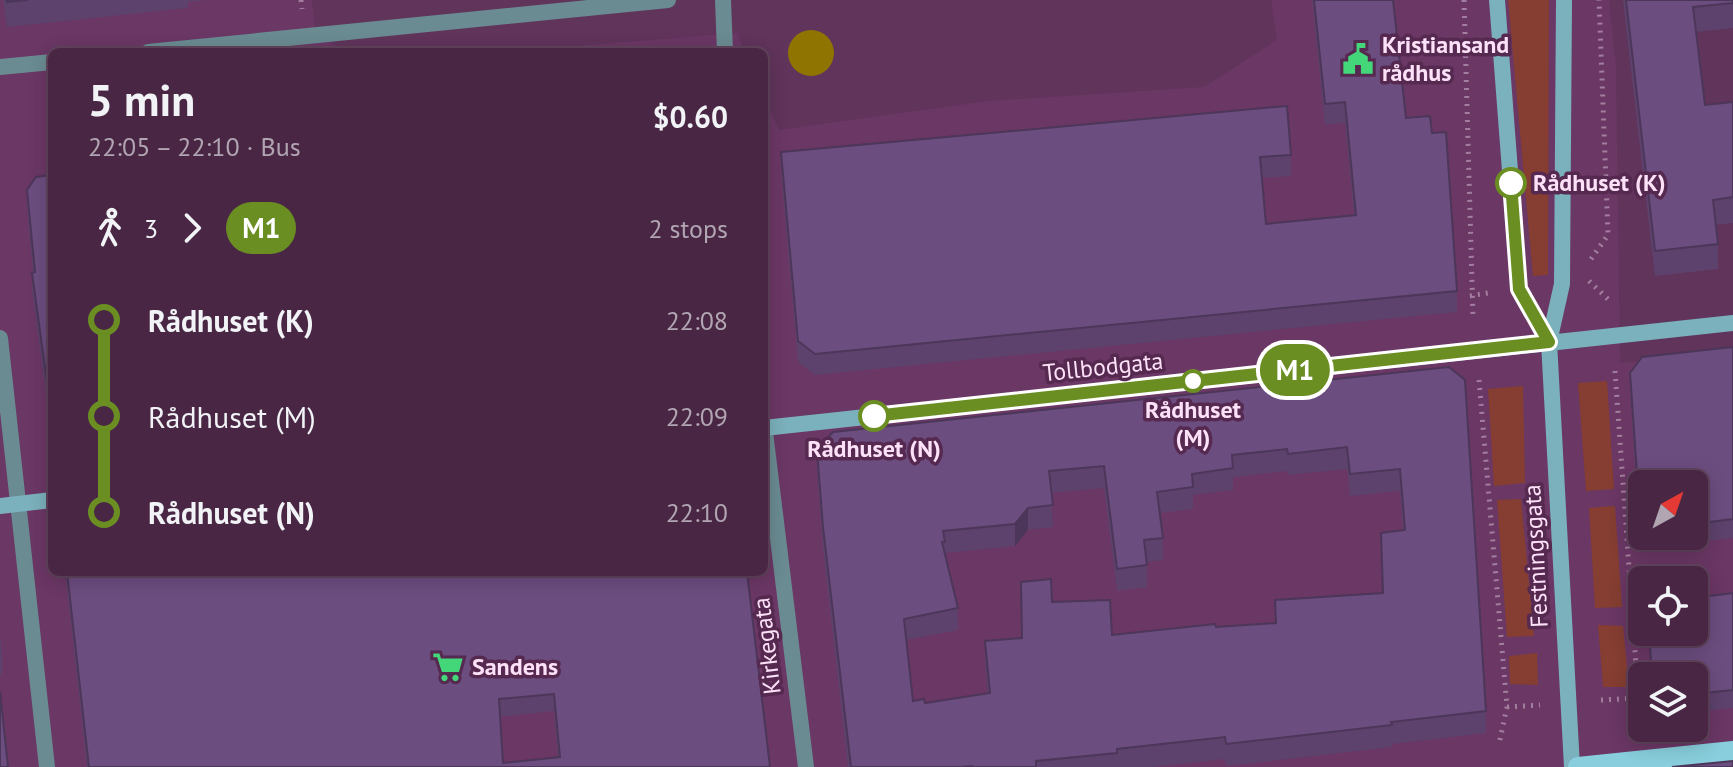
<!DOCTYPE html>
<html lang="en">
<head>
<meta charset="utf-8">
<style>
  :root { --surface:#492744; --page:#502f4b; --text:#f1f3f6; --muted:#b1a5b2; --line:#61445d }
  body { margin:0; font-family:"PT Sans",sans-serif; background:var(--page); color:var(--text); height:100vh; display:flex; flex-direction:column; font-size:30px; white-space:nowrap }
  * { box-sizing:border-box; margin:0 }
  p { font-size:26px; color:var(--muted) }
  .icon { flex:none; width:44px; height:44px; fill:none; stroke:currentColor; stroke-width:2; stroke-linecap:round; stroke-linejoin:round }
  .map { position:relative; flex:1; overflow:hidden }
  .sheet { position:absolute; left:48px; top:48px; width:720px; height:528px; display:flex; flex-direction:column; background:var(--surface); border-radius:12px; box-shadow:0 4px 20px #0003,0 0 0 2px var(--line) }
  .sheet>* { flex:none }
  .badge { padding:0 16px; border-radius:26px; font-size:28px; line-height:52px }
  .needle { width:52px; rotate:40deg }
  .fabs { position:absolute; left:1628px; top:470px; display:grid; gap:16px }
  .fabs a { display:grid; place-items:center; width:80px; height:80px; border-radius:12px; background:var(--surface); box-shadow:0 4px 20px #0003,0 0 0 2px var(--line); font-size:40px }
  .map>.badge { position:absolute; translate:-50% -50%; box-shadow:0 0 0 4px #fff }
  .legs { display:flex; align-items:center; gap:12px; height:88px; padding:0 40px; font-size:26px }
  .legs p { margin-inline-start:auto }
  .head { display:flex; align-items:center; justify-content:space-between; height:136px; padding:0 40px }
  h1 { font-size:44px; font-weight:600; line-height:60px }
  ul { padding:0 40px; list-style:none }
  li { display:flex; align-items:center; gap:28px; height:96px; font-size:30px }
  li i { display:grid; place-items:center; width:12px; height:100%; margin:0 10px; background:currentColor }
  li i::after { content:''; width:20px; height:20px; margin:-10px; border:6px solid; border-radius:50%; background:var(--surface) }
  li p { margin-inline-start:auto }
  li:first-child i { background:linear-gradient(#0000 50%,currentColor 0) }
  li:last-child i { background:linear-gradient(currentColor 50%,#0000 0) }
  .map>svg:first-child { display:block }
</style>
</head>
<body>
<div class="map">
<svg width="1733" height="767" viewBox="0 0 1733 767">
  <rect width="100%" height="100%" fill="#61345b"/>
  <path fill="#6b3765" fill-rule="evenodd" d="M0,0H312L315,30L343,52H52V572H764V96L779,130L987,101L1204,87L1277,40L1271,0H1609L1616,67L1620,363L1733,352V767H0ZM1642,484H1694V536H1642ZM1642,580H1694V632H1642ZM1642,676H1694V728H1642Z
    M737,33L745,52H516L540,49Z"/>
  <path fill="#853e31" d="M1508,0H1549L1548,275L1533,276Z
    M1607,381L1614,489L1586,491L1578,383Z
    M1523,386L1525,483L1494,486L1488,389Z
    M1521,499L1534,636L1507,637L1497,500Z
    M1615,506L1622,607L1595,608L1589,508Z
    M1598,625L1623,626L1629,687H1603Z
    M1537,653L1538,685L1510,684L1509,656Z"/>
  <path fill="#907401" d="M788 53a23 23 0 1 1 46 0a23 23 0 1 1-46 0Z"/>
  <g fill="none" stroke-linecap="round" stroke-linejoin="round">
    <path stroke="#a47e9e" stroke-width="5" stroke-dasharray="2 6" stroke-linecap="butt" d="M301,0L302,9
      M1464,0L1473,317
      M1591,259L1608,235L1599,0
      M1589,281L1611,302
      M1470,296L1493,292
      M1615,371L1640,722
      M1479,380L1507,707L1499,744
      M1601,700L1638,698
      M1507,707L1540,705"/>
    <path stroke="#6a8b92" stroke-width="16" d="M723,0L725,52
      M148,52L668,0
      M0,67L52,62
      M0,338L47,767
      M764,424L806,767"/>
    <path stroke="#7bb1bc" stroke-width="16" d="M1497,0L1519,289L1549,342
      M1564,0L1562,284L1549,342L1572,767
      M764,428L1733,323
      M0,506L52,500"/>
    <path stroke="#88cedc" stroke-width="20" d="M1578,767L1733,751"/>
  </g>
  <path fill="#5d426d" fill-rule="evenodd" d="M3,0H206L188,2V8L7,27Z
    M1312,0H1393L1406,118L1432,133L1457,291V312L815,375L798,362L781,173V152L1291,155V176L1262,178L1266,224L1354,215L1345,123L1325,125Z
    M1623,0H1733V28L1696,32L1705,105L1733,102V223L1716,225L1718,244V269L1655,276Z
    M52,175V437L32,291V273H33L27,208V190Z
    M1733,347V538L1641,548L1630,392V373ZM1642,484H1694V536H1642Z
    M1449,367L1486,711V733L1392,744V747L1226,766L1225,759L1153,767H848L823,549L817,472V450ZM1347,469L1350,496L1400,491L1403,530L1381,533L1382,593L1275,600V623L1112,635L1052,602L1021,582L1022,638L985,641V663L988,694L925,703L913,701L906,640L958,630V608L945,553L1015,546L1028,530L1053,527L1051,493L1104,488L1117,591L1147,587V562L1163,560V538L1160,513L1193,509V495L1233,490V477L1287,471L1288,475Z
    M65,572H747L770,767H87ZM554,711L558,758L503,763L500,717Z
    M1733,593V708L1694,712V676H1651L1649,632H1694Z
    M0,635L2,652V675H0Z"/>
  <path fill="#4c3659" d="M1028,508V530L1015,546V524Z"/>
  <path fill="#6c4d7f" stroke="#4c3659" stroke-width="2" fill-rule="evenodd" d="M6,0H28L7,2Z
    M1314,0H1393L1406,118L1430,116L1432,133L1446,132L1457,291L815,354L798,341L781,152L1287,106L1291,155L1260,157L1266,224L1356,215L1345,102L1325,104Z
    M1626,0H1733V3L1693,7L1705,105L1733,102V197L1713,200L1718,244L1655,251Z
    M52,175V419L32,273L35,272L27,190L36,177Z
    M1733,347V519L1694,524V484H1642L1641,530L1630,373L1642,357Z
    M1449,367L1465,380L1486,711L1391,722L1392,725L1226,744L1225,737L1117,749V753L1036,761V767H972V766L961,767H851L823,527L817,450L833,432ZM1347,447L1350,474L1400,469L1405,530L1381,533L1383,593L1275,600L1276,623L1216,627L1215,624L1112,635L1110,600L1052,602L1051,579L1021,582L1022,638L985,641L990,693L925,703L924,699L913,701L904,619L958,608L942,542H945L943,531L1015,524L1028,508L1053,505L1049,471L1104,466L1117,569L1147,565L1144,540L1163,538L1157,492L1193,487L1192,474L1233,468L1232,455L1287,449L1288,454Z
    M67,572H747L770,767H89ZM554,694L560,757L503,763L499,699Z
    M1733,593V690L1694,694V676H1652L1649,632H1694V598Z
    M0,691L8,767H0Z
    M1733,761V767H1672Z"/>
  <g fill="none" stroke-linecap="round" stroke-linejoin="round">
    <defs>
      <path id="line-1" d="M874,416L1549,342L1519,289L1511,183"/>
    </defs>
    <use href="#line-1" stroke="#fff" stroke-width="18"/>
    <use href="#line-1" stroke="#6b8e23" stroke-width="12"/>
  </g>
  <defs>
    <symbol id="civic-bare" viewBox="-9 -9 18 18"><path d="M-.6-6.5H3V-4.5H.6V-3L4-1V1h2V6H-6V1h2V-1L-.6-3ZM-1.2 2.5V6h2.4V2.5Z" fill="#44d77a" stroke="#552950" stroke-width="2.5" paint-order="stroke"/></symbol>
    <symbol id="supermarket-bare" viewBox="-9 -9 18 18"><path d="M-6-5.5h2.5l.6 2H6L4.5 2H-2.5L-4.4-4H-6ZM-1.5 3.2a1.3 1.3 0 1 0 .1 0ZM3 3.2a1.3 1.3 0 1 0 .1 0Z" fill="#44d77a" stroke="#552950" stroke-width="2.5" paint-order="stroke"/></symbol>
  </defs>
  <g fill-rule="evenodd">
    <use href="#civic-bare" x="1336" y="37" width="44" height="44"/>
    <use href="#supermarket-bare" x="426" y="645" width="44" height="44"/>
  </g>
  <g fill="#fff" stroke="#6b8e23" stroke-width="4">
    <circle cx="1511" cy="183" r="14"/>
    <circle cx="1193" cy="381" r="10"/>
    <circle cx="874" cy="416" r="14"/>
  </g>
  <g text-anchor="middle" stroke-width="7" stroke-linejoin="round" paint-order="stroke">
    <g font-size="24" font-weight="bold" fill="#fde1f8" stroke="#552950" text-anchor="start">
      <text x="1382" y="53">Kristiansand<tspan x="1382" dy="28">rådhus</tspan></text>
      <text x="472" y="675">Sandens</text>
    </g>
    <g font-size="24" font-weight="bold" fill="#fde1f8" stroke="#552950">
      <text x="1533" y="191" text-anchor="start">Rådhuset (K)</text>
      <text x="1193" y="418">Rådhuset<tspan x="1193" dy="28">(M)</tspan></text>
      <text x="874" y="457">Rådhuset (N)</text>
    </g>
    <g font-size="24" fill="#fde1f8" stroke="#552950">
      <text transform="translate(1103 367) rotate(-6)" y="8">Tollbodgata</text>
      <text transform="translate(1536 556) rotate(-93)" y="8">Festningsgata</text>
      <text transform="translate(767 646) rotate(-97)" y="8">Kirkegata</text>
    </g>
  </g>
</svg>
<div class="fabs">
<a><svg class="needle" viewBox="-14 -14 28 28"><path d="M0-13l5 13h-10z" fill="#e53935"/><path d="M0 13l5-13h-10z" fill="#b1a5b2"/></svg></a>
<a><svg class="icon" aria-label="locate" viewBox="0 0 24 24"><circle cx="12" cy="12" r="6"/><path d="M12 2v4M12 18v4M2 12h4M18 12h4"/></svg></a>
<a><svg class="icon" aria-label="layers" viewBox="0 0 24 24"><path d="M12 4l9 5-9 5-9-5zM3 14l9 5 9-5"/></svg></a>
</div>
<b class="badge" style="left:1295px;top:370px;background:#6b8e23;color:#fff">M1</b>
<section class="sheet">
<div class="head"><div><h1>5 min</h1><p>22:05 – 22:10 · Bus</p></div><b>$0.60</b></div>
<div class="legs"><svg class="icon" aria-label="walk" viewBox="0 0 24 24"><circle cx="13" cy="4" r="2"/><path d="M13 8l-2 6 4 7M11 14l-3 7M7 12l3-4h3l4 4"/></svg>3<svg class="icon" aria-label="forward" viewBox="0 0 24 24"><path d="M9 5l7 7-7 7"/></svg><b class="badge" style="background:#6b8e23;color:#fff">M1</b><p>2 stops</p></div>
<ul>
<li><i style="color:#6b8e23"></i><b>Rådhuset (K)</b><p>22:08</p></li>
<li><i style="color:#6b8e23"></i><span>Rådhuset (M)</span><p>22:09</p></li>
<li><i style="color:#6b8e23"></i><b>Rådhuset (N)</b><p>22:10</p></li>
</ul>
</section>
</div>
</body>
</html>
